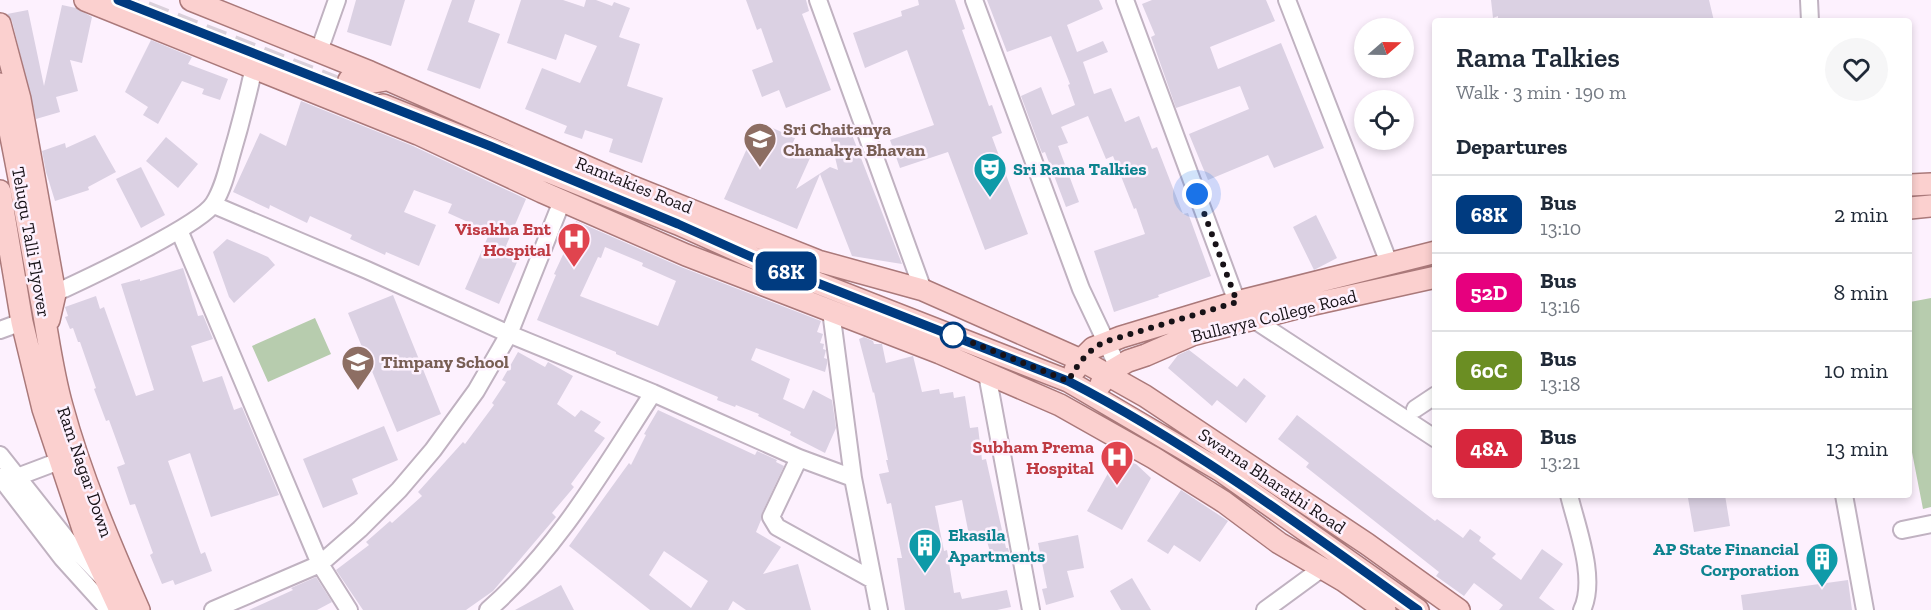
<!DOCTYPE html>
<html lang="en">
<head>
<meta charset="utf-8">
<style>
  :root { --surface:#fff; --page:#f6f6f7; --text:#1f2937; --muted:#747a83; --line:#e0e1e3 }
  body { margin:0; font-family:"Zilla Slab",serif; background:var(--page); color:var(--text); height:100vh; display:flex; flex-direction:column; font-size:22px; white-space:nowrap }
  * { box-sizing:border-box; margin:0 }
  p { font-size:20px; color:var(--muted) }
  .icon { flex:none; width:33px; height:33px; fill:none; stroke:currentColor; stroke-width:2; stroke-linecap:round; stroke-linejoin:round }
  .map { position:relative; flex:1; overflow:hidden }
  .drawer { position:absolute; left:1432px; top:18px; width:480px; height:480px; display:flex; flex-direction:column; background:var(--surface); border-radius:6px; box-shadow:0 3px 9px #0003 }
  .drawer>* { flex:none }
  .badge { padding:0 12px; border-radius:9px; font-size:21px; line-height:39px }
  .needle { width:39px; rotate:70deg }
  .fabs { position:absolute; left:1354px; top:18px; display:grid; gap:12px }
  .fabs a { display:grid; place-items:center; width:60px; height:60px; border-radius:50%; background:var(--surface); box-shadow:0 3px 9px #0003; font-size:30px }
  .you { position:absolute; width:30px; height:30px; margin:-15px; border:4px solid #fff; border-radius:50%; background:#1a73e8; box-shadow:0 0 0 9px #1a73e833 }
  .map>.badge { position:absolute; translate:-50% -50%; box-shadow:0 0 0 3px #fff }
  h2 { padding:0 24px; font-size:22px; line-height:54px }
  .round { display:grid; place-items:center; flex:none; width:63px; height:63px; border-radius:32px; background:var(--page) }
  .summary { display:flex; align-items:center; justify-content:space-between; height:102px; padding:0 24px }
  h1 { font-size:28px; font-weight:600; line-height:45px }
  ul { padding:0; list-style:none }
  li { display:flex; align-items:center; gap:18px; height:78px; padding:0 24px; border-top:2px solid var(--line) }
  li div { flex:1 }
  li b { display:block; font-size:22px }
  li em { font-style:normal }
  li .badge { min-width:66px; font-weight:700; text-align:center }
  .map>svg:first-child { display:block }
</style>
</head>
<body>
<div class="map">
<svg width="1931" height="610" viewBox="0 0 1931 610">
  <rect width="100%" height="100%" fill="#fdf1fe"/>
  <path fill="#b7ccae" d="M1931,298V507L1923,509L1910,442V302Z
    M315,318L331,354L268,382L252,346Z"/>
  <path fill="#dbd1e3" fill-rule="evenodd" d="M356,0H405L391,46L347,32Z
    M452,0H475L468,22L500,34L480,89L427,70Z
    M521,0H563L584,7L586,0H596L612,6L614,2L630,8L619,37L640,44L627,86L663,98L642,163L609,152L613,139L585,130L582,139L564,133L567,126L525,109L542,68L580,83L597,46L565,34L556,60L507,43Z
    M746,0H806L809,11L802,14L831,90L786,108L779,90L762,97L752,70L773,62L761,28L757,30Z
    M918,0H955L965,29L962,30L989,106L992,105L1002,133L992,137L1028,234L985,250L948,152L900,168L890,140L934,125L907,50L865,68L853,33L902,16L901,11L919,5Z
    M987,0H1099L1103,9L1067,25L1077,52L1103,41L1108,52L1083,62L1094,94L1111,88L1125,122L1139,116L1152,149L1157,147L1183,214L1188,213L1211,276L1158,295L1159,297L1114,312L1094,251L1145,234L1136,208L1134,209L1113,156L1106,159L1088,116L1061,127L1068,143L1058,146L1079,202L1066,207L1045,152L1042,153L1021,96L1041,87L1052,115L1075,105L1068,85L1070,84L1051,36L1007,52Z
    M1152,0H1266L1275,21L1210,47L1218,69L1281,43L1324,148L1274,168L1268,155L1208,180L1189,134L1249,109L1240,86L1176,108L1151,37L1155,35L1142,4Z
    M1491,0H1709L1714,21H1498V16L1493,18Z
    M62,5L76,8L92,17L82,63L70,60L78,91L56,97L60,112L36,119L12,21L7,14L28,10L44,86Z
    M151,40L192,57L188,64L228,79L220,100L202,94L204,89L182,81L158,124L143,115L148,107L125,92Z
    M301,101L413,146L526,199L506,246L521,253L499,304L465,289L490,232L448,213L452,204L414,190L404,212L436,225L419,266L386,252L385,255L350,239L352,235L310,216L307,223L270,205L269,209L233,192L260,133L286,146Z
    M759,122L795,138L792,145L808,153L806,156L810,158L796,189L830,167L838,170L829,131L849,127L902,264L852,256L820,174L797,229L724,199Z
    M95,135L116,172L88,187L89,190L55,201L46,172L42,151L65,143L66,148Z
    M166,137L198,164L178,188L146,161Z
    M141,167L165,215L141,228L116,179Z
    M1316,215L1337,258L1314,270L1293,227Z
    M576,221L681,267L821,321L817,332L823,334L820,343L824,344L823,349L826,350L824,358L827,359V364L825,372L756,348L751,360L790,379L783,399L804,409L813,390L832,400L836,428L825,453L790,435L791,432L758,416L759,414L736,405L735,407L717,400L718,397L616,354V352L537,320L556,275L554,274L568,244L564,242L569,229L573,230ZM605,247L643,263L642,266L676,281L658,326L580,296L598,257L601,258Z
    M227,239L268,257L275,265L234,303L229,297L213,252Z
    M183,268L198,316L203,315L213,339L191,346L203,382L222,376L234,410L242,407L279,495L211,517L190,453L168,461L201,554L205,552L212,571L175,585L173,580L162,584L150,555L153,553L135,504L130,505L117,467L125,464L109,420L106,421L94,389L96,388L80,342H78L73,328L70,329L65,317L68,316L65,307L96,296L100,309L104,307L136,396L154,390L121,284L140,279V281Z
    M393,295L441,414L397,432L348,313Z
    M864,337L873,341L874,344H882L886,363L913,356L922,392L939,389L940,394L953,392L954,398L965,396L970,428L978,427L982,460L986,459L1006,548H1008L1011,559L994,564L984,532L969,535L962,500L935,506L944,551L947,550L954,593L960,592L962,599L1007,590L1011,607L997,610H905L897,558H902L891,503L887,504L879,474L889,472L886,460H888L874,392L873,393L859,339Z
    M1189,350L1237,387L1244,378L1266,396L1246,423L1217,400L1212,406L1168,368L1178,355Z
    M518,352L545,367L548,362L573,376L557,404L575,417L581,410L601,422L594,431L605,438L571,484L574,487L552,513L556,517L493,591L466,610H363L336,570L369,545L366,542L390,521L392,523L422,496L418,492L463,442L465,444L494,405L492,403L506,382L502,380Z
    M658,410L755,455L757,451L777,460L776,462L784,466L762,513L761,520L756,532L781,547L763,574L798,564L811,610H746L733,601L728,610H650L569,546L629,463L631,465L646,435L644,434ZM664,551L708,581L691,608L649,575Z
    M1297,415L1435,521L1437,519L1463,538L1470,529L1481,537L1479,541L1496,554L1492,558L1521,580L1542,549L1563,564L1539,598L1555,610H1499L1503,605L1474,583L1464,596L1436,576L1439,572L1306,467L1309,463L1278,439Z
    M384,426L398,460L352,479L358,494L323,508L303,459Z
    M1116,459L1136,464L1151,478L1122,530L1087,511Z
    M1181,490L1228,521L1200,562L1174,545L1168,554L1147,541Z
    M1707,495H1725L1730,526L1694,532L1688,498Z
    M1078,535L1084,568L1067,571L1074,597L1046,605L1042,589L1047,588L1038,543Z
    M316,577L332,602L317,610H249L293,590L291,588Z
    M1132,578L1151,610H1121L1110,591Z
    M1848,580L1852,610H1743L1741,595Z
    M561,585L574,610H515Z"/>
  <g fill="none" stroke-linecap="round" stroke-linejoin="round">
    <path stroke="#dad0db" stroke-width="21" stroke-dasharray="21 10" stroke-linecap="butt" d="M117,0L349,91"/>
    <defs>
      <path id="minor" d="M818,0L923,290
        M974,0L1081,289L1118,367
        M1125,0L1237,302
        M1287,0L1389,263
        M1809,0L1810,21
        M319,51L337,0
        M214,205L367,270L509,334L653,393L799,458L853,478
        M179,230L320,564L349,610
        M64,289C92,276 202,224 214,203C222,190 226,175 230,160C239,130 247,99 254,67
        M831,311L853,478L879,610
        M1253,319L1436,439
        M0,330L22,322
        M987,374L1031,610
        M1415,409L1436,395
        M0,455L72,546L101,576
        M799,458L771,517L777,527L873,580
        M0,477L62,558L109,610
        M17,477L70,457
        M1569,495C1577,528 1597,579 1582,610
        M1844,495L1865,610
        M1902,530L1931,524
        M213,610L320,564L360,529L399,490L433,450L476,391L509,334L562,201
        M488,610C557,550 603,470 653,393
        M1265,610L1321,569"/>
      <path id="major" d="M85,0L418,134L542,192L686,255L940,353L1060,405L1154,458L1224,502L1279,543L1344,581L1385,610
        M191,0L370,72L633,187L818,261L923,290L1081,360L1145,396L1367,544L1459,610
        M0,24L20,99L55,294L49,320
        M349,80L362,84L386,80
        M0,84C16,156 28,227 41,299C48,335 52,371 62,406C81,476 110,544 139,610
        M383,105L678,224L756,259L1068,381L1221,471L1418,610
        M1910,185L1931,184
        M0,191L22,322L43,409L84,532L120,610
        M1910,208L1931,206
        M1075,370L1081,360L1093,348L1121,337L1237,302L1436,252
        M1101,384L1106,374L1128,361L1146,355L1192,335L1305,306L1436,277"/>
    </defs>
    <use href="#minor" stroke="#c0b2c1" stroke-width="20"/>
    <use href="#major" stroke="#aa797a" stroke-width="24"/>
    <use href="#minor" stroke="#fff" stroke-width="16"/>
    <use href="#major" stroke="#fbd0cf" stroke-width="21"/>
  </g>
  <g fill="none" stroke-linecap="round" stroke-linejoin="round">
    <defs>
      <path id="line" d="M118,0L490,146L678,224L756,259L1068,381C1192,445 1305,529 1418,610"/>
    </defs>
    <use href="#line" stroke="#fff" stroke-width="14"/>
    <use href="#line" stroke="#003b80" stroke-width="9"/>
    <path stroke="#171217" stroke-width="6" stroke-dasharray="0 10.8" d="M953,335L948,333L1068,381C1078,364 1086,352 1104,342L1237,302L1197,194"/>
  </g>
  <defs>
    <symbol id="university-pin" viewBox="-11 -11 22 30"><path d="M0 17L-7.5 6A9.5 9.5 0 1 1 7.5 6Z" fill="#8d6e63" stroke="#fdf1fe"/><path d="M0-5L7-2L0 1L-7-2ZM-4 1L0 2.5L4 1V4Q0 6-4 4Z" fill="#fff"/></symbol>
    <symbol id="theatre-pin" viewBox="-11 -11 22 30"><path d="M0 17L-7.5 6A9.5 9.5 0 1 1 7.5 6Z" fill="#0f9aa8" stroke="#fdf1fe"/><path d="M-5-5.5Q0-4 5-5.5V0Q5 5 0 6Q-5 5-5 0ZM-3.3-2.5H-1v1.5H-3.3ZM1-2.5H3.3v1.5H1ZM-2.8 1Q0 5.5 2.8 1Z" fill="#fff"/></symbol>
    <symbol id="hospital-pin" viewBox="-11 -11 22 30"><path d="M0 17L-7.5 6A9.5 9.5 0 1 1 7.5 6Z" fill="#e0444e" stroke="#fdf1fe"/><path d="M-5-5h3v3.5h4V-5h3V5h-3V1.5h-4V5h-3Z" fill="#fff"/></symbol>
    <symbol id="school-pin" viewBox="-11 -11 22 30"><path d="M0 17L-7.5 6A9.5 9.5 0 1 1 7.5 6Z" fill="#8d6e63" stroke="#fdf1fe"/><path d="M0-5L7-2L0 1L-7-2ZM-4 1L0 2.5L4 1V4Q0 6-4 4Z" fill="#fff"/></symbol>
    <symbol id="building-pin" viewBox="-11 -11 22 30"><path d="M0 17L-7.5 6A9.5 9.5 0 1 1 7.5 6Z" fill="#0f9aa8" stroke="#fdf1fe"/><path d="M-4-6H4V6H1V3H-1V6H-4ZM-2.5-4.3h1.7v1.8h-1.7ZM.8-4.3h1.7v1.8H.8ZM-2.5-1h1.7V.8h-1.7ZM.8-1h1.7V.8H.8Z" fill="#fff"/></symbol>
  </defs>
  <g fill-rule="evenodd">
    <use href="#university-pin" x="741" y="120" width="38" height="52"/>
    <use href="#theatre-pin" x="971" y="150" width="38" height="52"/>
    <use href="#hospital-pin" x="555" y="220" width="38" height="52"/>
    <use href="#school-pin" x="339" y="343" width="38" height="52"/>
    <use href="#hospital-pin" x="1098" y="438" width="38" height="52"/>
    <use href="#building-pin" x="906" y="526" width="38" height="52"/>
    <use href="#building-pin" x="1803" y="540" width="38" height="52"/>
  </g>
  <circle fill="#fff" stroke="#003b80" stroke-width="3" cx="953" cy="335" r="12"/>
  <g text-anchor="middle" stroke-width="5" stroke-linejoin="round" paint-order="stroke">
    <g font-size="18" font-weight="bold" fill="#785e54" stroke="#fdf1fe" text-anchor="start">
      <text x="783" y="135">Sri Chaitanya<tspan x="783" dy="21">Chanakya Bhavan</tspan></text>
      <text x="381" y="368">Timpany School</text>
    </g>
    <g font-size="18" font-weight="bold" fill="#0d838f" stroke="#fdf1fe" text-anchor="start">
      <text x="1013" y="175">Sri Rama Talkies</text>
      <text x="948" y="541">Ekasila<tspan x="948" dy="21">Apartments</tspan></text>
      <text x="1799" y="555" text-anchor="end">AP State Financial<tspan x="1799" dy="21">Corporation</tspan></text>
    </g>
    <g font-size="18" fill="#171217" stroke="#fdf1fe">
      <text transform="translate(634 185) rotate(22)" y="6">Ramtakies Road</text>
      <text transform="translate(31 242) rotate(80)" y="6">Telugu Talli Flyover</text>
      <text transform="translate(1274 316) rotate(-14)" y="6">Bullayya College Road</text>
      <text transform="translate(85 472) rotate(71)" y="6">Ram Nagar Down</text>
      <text transform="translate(1272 481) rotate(34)" y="6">Swarna Bharathi Road</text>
    </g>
    <g font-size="18" font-weight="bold" fill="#be3a42" stroke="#fdf1fe" text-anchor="end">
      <text x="551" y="235">Visakha Ent<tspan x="551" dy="21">Hospital</tspan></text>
      <text x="1094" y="453">Subham Prema<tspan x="1094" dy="21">Hospital</tspan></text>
    </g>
  </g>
</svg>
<div class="fabs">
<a><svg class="needle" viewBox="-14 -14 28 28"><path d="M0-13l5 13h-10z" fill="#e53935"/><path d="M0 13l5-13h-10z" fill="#747a83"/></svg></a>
<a><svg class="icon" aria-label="locate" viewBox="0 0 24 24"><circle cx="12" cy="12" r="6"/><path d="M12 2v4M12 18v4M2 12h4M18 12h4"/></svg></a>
</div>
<div class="you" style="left:1197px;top:194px"></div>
<b class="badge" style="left:786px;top:271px;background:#003b80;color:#fff">68K</b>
<section class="drawer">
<div class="summary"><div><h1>Rama Talkies</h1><p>Walk · 3 min · 190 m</p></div><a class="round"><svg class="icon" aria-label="heart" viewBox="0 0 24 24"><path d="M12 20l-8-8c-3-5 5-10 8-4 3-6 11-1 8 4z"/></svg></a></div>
<h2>Departures</h2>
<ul>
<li><span class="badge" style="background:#003b80;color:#fff">68K</span><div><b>Bus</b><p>13:10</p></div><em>2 min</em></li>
<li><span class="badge" style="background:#e6007e;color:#fff">52D</span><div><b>Bus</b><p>13:16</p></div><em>8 min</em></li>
<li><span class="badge" style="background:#6b8e23;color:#fff">60C</span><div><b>Bus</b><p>13:18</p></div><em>10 min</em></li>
<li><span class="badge" style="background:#d7263d;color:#fff">48A</span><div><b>Bus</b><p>13:21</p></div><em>13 min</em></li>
</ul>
</section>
</div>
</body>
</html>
